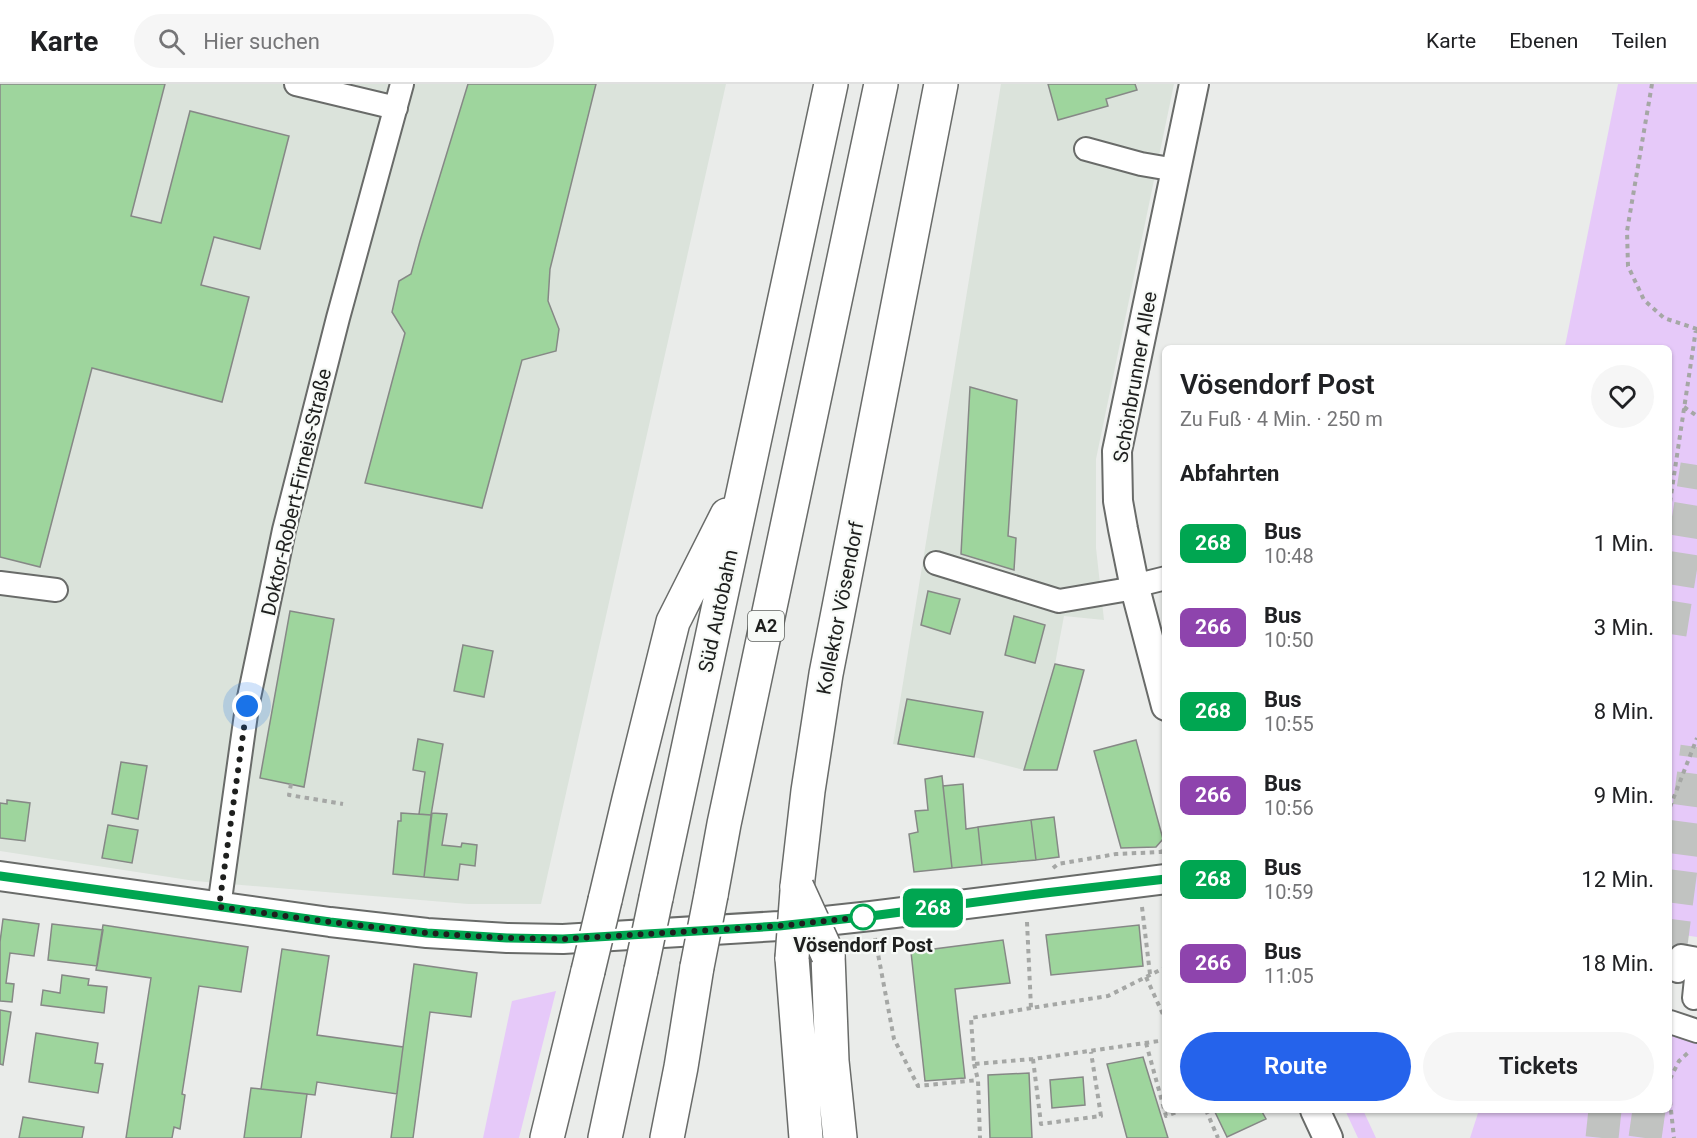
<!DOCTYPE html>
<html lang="de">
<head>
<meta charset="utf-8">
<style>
  :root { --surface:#fff; --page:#f6f6f6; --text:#202124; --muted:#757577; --line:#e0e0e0; --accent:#2563eb }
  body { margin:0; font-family:Roboto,sans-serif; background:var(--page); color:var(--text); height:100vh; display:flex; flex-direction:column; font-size:22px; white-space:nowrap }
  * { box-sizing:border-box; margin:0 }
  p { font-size:20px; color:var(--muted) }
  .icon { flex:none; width:33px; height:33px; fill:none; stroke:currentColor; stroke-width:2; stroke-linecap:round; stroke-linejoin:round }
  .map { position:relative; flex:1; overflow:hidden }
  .drawer { position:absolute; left:1162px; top:261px; width:510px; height:768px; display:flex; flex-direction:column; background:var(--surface); border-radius:9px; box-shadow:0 2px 4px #0004 }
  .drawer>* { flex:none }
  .badge { padding:0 12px; border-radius:9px; font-size:21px; line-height:39px }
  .you { position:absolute; width:30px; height:30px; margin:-15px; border:4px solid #fff; border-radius:50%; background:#1a73e8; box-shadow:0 0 0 9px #1a73e833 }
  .map>.badge { position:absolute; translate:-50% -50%; box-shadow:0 0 0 3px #fff }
  h2 { padding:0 18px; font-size:22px; line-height:54px }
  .round { display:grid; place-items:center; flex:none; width:63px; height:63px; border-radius:32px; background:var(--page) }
  .head { display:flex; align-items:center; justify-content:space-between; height:102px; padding:0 18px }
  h1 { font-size:28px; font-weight:600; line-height:45px }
  .cta { display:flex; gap:12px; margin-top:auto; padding:12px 18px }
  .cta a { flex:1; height:69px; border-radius:36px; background:var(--accent); color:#fff; font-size:24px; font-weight:600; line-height:69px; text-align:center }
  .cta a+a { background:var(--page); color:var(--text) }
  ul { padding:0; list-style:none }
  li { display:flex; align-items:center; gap:18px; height:84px; padding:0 18px }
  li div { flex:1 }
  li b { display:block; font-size:22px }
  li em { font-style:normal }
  li .badge { min-width:66px; font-weight:700; text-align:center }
  header { display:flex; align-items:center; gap:36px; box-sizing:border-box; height:84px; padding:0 30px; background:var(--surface); border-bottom:2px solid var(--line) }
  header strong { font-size:28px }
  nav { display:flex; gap:33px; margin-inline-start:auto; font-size:21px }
  .search { width:420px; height:54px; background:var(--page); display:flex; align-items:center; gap:15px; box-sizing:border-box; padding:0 21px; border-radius:33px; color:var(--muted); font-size:22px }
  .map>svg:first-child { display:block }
</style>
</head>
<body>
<header>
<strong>Karte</strong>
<div class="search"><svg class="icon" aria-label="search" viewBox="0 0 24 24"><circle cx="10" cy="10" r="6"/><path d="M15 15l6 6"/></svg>Hier suchen</div>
<nav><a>Karte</a><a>Ebenen</a><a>Teilen</a></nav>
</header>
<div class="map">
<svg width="1697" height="1054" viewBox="0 0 1697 1054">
  <rect width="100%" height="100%" fill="#eaecea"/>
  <path fill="#dbe3db" d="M0,0H726L541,820H468L195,797L0,767Z
    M1001,0H1174L1096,375V464L1104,536L1064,532L1055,580L1024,686L974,673L893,660Z"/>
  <path fill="#e6c9f9" d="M1618,0H1697V853L1670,849V264H1566L1565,262Z
    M556,907L519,1054H483L512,917Z
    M1670,950L1697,960V1054H1470L1479,1026H1670Z
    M1345,1026H1363L1376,1054H1358Z"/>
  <path fill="#9ed59d" stroke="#868886" stroke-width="1.5" d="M0,0H165L131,132L161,139L190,27L289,52L260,165L214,153L201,201L249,213L222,318L92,284L40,483L0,473Z
    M468,0H596L550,185L548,217L559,245L556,267L522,276L482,424L365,399L405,249L392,228L399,197L411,190L420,157Z
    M1048,0H1135L1137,6L1106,15L1108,22L1058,36Z
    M970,303L1017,316L1008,452L1016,454L1014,486L961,470Z
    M928,507L960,515L950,550L921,541Z
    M290,527L334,535L304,703L260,694Z
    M1014,532L1045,541L1035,579L1005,571Z
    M463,561L493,567L484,613L454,607Z
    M1055,580L1084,586L1057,686H1024Z
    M907,615L983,628L974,673L898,660Z
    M418,655L443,660L431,731L419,730L425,688L413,686Z
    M1136,656L1163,755L1156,763L1121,764L1094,667Z
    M121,678L147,682L138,735L112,730Z
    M942,692L952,784L914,788L909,750L918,748L915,727L928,726L925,695Z
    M963,700L966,745L978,743L982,781L952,784L943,702Z
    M7,716L30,719L25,757L0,754V719L7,720Z
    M401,729L431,731L424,793L393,790L398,737H401Z
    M432,729L447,730L442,761L461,763L462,759L477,761L475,782L460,780L458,796L424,793Z
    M1054,733L1059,773L1036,776L1031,736Z
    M1031,736L1036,776L982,781L978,743Z
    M108,741L138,746L132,779L102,774Z
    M3,835L39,840L34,872L10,869L6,899L14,900L12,918L0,917V858Z
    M52,840L103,846L97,882L48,876Z
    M103,841L248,863L241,908L199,902L182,1010L185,1011L180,1045L174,1043L172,1054H126L151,894L96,886Z
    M1139,841L1143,882L1051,891L1046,851Z
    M1003,856L1010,899L955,905L965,994L925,997L911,868Z
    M282,865L329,872L317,951L403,963L397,1010L317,998L315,1011L261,1005Z
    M414,880L477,889L471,933L430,928L413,1054H391Z
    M62,891L89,895L88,901L107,903L104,929L41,921L43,906L60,909Z
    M0,926L11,928L3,981L0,980Z
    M36,949L98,959L95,979L103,980L98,1009L29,998Z
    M1143,973L1168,1054H1127L1107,980Z
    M1029,989L1032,1054H990L988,991Z
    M1083,993L1085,1021L1052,1024L1050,996Z
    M251,1004L307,1010L301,1054H244Z
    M1214,1026H1261L1266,1035L1227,1053Z
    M23,1033L84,1043L82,1054H19Z"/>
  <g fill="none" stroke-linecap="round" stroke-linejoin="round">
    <path stroke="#c1c3c1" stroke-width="33" stroke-dasharray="33 16" stroke-linecap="butt" d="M1670,550L1697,381
      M1670,868L1697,663
      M1602,1054L1605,1026
      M1645,1054L1649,1026"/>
    <defs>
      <path id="minor" d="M296,0L396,24
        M1086,65L1141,80L1176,86
        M936,479L1059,517L1135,504
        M0,499L56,506
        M1134,502L1166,494
        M219,823L247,623L284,446L338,234L402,0
        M1670,884L1678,887L1681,872L1697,875
        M1694,914L1697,885
        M1670,938L1697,947"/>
      <path id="major" d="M1166,622L1135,504L1123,445L1118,417L1117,367L1194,0
        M0,792L330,838L427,849L507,854L563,855L779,842L871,832L1166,795
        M1315,1026L1328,1054"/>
      <path id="highway" d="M797,803L808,707L826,590L941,0
        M711,811L724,740L881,0
        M656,814L831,0
        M605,816L629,715L673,538L727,431
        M828,871L832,977L840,1054
        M792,874L806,1054
        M547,1054L588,887
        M605,1054L641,886
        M667,1054L681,983L697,883"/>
    </defs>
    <use href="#minor" stroke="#696b69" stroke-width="26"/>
    <use href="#major" stroke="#696b69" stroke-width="32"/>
    <use href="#highway" stroke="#696b69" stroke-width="36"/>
    <path stroke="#a5a7a5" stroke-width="4" stroke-dasharray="4.5 4.5" stroke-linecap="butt" d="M1652,0L1627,147L1628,182L1644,216L1664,234L1697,245
      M1684,323L1697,332
      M1670,418L1696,245
      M291,700L289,711L343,720
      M1670,723L1697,654
      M1053,784L1058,780L1116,770L1161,768L1166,763
      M1142,823L1150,890
      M1027,838L1031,924L1108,912L1166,883
      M875,854L894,955L918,1002L978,996
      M1146,893L1166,937
      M1031,924L971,934L974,980L1033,975L1166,956
      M1146,959L1166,1032L1182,1026
      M1033,975L1041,1040L1101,1032L1091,968
      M974,980L978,996L980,1054
      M1670,995L1679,977L1690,967
      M1670,1017L1674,1054
      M1206,1026L1218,1054"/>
    <use href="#minor" stroke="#fff" stroke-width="22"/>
    <use href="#major" stroke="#fff" stroke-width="28"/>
    <use href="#highway" stroke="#fff" stroke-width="33"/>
    <defs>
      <path id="highway-bridge" d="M797,803L828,871
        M792,874L797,807
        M697,883L711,811
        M641,886L656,814
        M588,887L605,816"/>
    </defs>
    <use href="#highway-bridge" stroke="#696b69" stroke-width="36" stroke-linecap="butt"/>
    <use href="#highway-bridge" stroke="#fff" stroke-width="33"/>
  </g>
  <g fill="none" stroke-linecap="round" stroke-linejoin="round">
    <defs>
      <path id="line" d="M0,792L330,838L427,849L507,854L563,855L779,842L871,832L1045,809L1166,795"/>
    </defs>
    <use href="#line" stroke="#fff" stroke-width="14"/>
    <use href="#line" stroke="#00a651" stroke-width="9"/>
    <path stroke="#1e1f1e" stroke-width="6" stroke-dasharray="0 10.8" d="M247,622L219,823L330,838L427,849L507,854L563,855L779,842L863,833"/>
  </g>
  <circle fill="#fff" stroke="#00a651" stroke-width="3" cx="863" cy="833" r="12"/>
  <g text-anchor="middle" stroke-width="4.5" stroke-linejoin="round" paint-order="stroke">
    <rect fill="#f7faf7" stroke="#5f615f" stroke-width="1.5" x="748" y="527" width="36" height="30" rx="4.5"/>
    <g font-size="18" font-weight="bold" fill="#1e1f1e">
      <text x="766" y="548">A2</text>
    </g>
    <g font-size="20" fill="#1e1f1e" stroke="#f7faf7">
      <text transform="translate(1135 293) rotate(-80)" y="7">Schönbrunner Allee</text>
      <text transform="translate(296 408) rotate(-77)" y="7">Doktor-Robert-Firneis-Straße</text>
      <text transform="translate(840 524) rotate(-79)" y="7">Kollektor Vösendorf</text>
      <text transform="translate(718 527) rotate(-78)" y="7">Süd Autobahn</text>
    </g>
    <g font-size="20" font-weight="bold" fill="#1e1f1e" stroke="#f7faf7">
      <text x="863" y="868">Vösendorf Post</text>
    </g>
  </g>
</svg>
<div class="you" style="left:247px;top:622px"></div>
<b class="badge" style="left:933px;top:824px;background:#00a651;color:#fff">268</b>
<section class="drawer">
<div class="head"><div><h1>Vösendorf Post</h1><p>Zu Fuß · 4 Min. · 250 m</p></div><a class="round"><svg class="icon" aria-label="heart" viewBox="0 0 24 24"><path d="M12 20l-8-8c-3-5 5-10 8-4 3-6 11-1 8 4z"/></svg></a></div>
<h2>Abfahrten</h2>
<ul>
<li><span class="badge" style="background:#00a651;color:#fff">268</span><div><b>Bus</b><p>10:48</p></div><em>1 Min.</em></li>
<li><span class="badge" style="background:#8e44ad;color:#fff">266</span><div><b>Bus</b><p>10:50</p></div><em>3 Min.</em></li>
<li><span class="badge" style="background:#00a651;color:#fff">268</span><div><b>Bus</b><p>10:55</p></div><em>8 Min.</em></li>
<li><span class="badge" style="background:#8e44ad;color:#fff">266</span><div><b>Bus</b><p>10:56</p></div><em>9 Min.</em></li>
<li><span class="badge" style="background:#00a651;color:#fff">268</span><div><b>Bus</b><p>10:59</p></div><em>12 Min.</em></li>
<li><span class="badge" style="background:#8e44ad;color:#fff">266</span><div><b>Bus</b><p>11:05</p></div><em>18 Min.</em></li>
</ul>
<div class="cta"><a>Route</a><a>Tickets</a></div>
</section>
</div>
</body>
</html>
